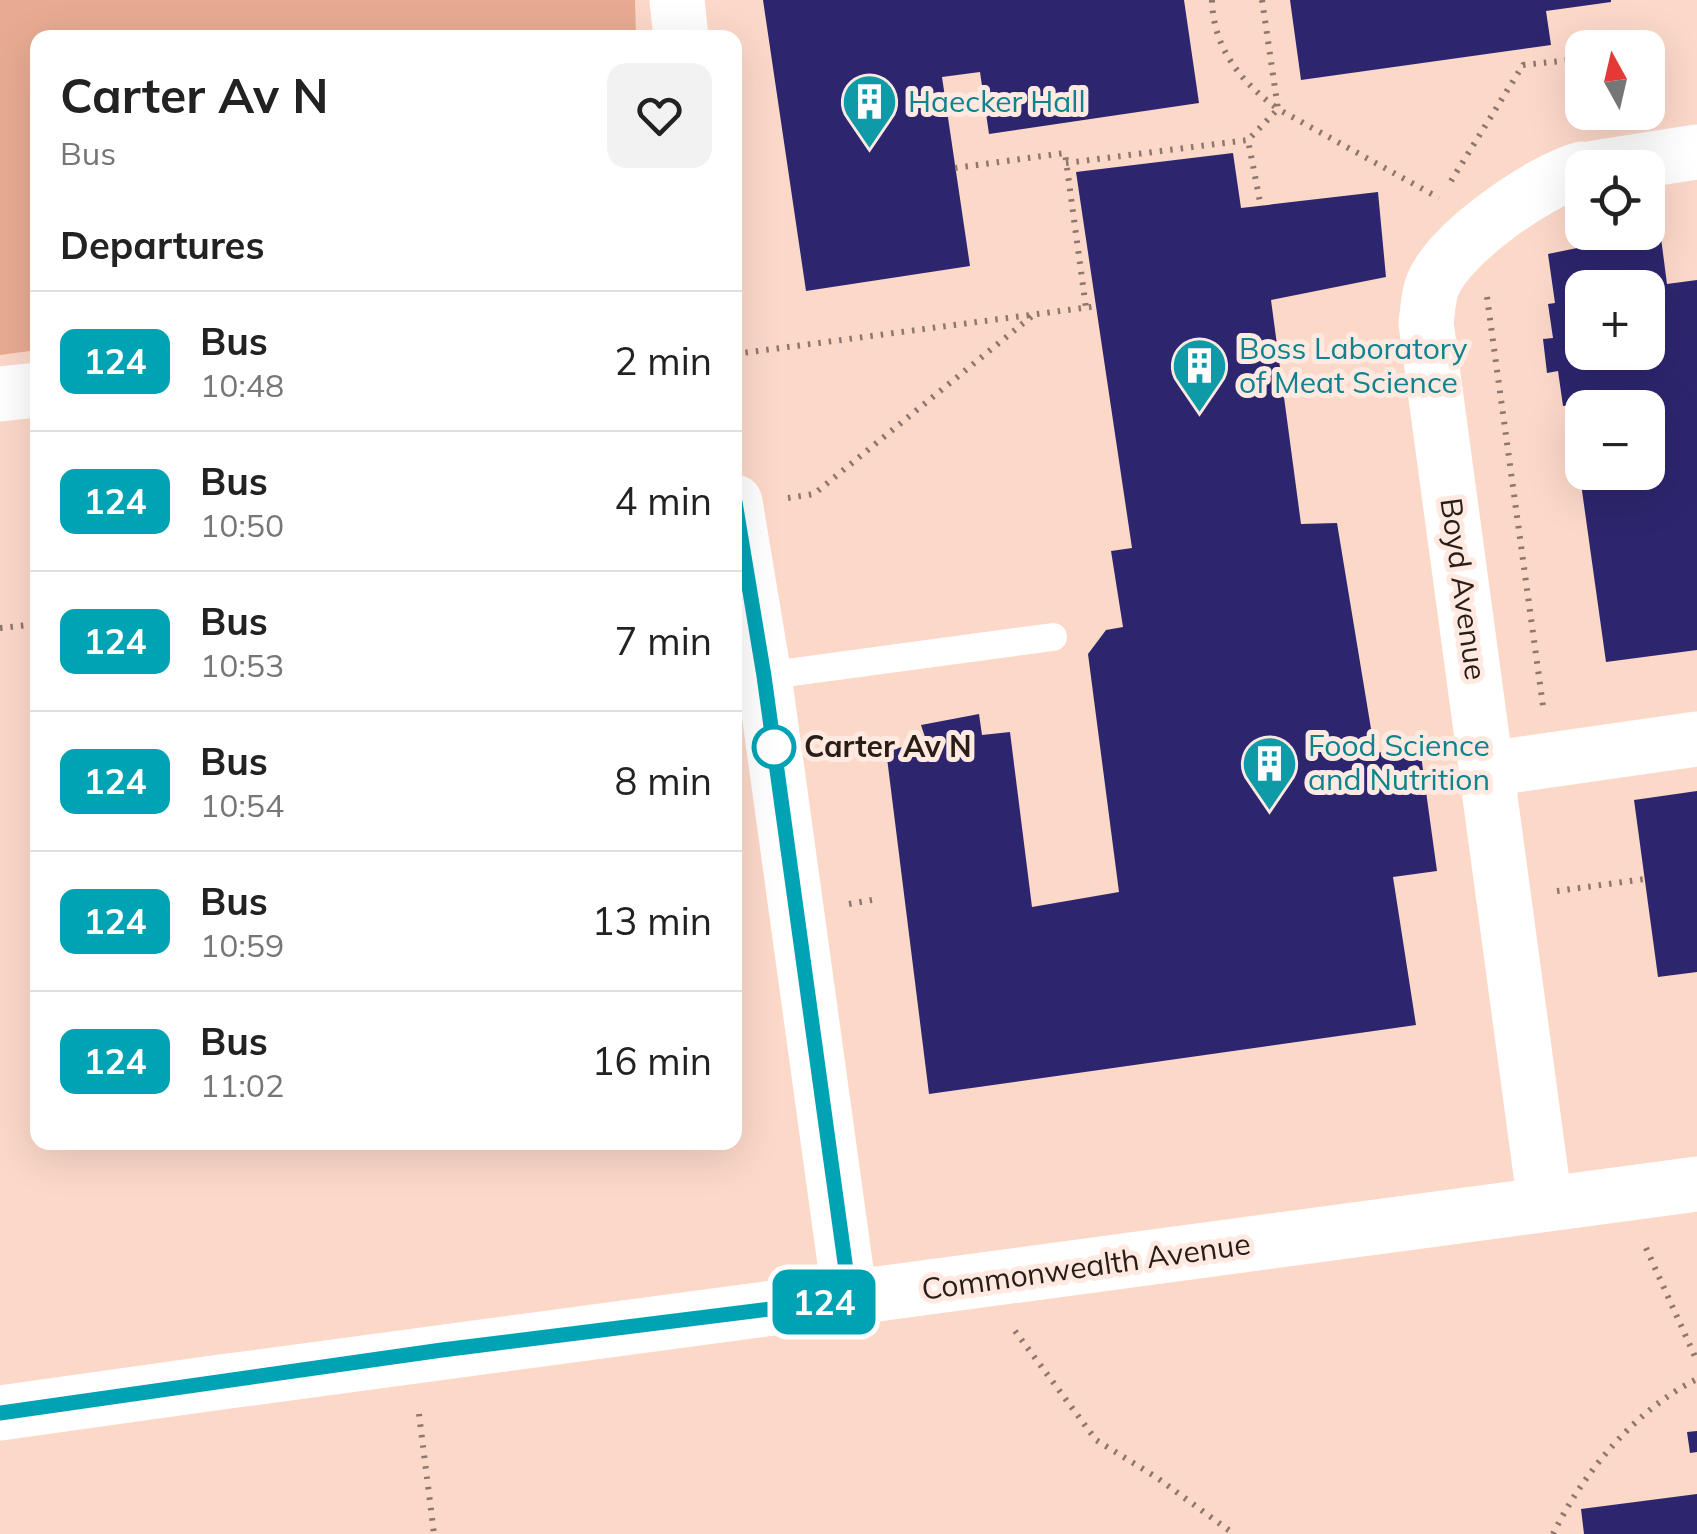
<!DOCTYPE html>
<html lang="en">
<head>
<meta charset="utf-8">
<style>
  :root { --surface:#fff; --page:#f2f2f2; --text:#222; --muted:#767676; --line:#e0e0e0 }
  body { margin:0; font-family:Mulish,sans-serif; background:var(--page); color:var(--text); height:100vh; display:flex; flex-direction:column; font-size:38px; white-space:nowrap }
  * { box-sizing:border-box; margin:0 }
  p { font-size:32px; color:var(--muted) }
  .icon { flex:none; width:55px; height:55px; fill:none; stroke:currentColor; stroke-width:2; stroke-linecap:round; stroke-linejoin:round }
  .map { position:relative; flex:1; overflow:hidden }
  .panel { position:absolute; left:30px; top:30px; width:712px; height:1120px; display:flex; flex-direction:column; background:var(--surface); border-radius:20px; box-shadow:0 10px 40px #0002 }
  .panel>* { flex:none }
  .badge { padding:0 20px; border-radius:15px; font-size:35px; line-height:65px }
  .needle { width:65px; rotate:352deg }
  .buttons { position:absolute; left:1565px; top:30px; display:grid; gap:20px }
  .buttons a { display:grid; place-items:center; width:100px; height:100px; border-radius:20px; background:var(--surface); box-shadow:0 10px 40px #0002; font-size:50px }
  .map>.badge { position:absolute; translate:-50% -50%; box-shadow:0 0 0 5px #fff }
  h2 { padding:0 30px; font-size:38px; line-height:90px }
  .round { display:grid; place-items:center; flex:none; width:105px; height:105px; border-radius:20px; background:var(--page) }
  .overview { display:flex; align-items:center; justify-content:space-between; height:170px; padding:0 30px }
  h1 { font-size:48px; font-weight:700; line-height:75px }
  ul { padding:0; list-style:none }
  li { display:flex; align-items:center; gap:30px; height:140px; padding:0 30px; border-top:2px solid var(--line) }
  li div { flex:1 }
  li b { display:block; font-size:38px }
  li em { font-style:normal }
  li .badge { min-width:110px; font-weight:700; text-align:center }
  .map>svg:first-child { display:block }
</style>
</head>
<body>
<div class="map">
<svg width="1697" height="1534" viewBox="0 0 1697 1534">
  <rect width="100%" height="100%" fill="#fcd8c9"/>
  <path fill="#e8ab92" d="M0,0H635L636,37L38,38L37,350L0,355Z"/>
  <path fill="#2d266f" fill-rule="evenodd" d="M763,0H1184L1199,103L989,134L980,72L942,77L970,266L806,291Z
    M1290,0H1611V2L1546,11L1551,45L1301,80Z
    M1233,153L1241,208L1378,192L1386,277L1271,300L1301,524L1337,523L1375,753L1420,748L1437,871L1393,877L1416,1025L929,1094L886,750L927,743L921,725L979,714L982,735L1010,732L1032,907L1119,892L1088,654L1106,630L1123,627L1111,551L1132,548L1076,172Z
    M1626,238V243L1661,238L1667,284L1697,280V650L1606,662L1570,405L1563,406L1558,371L1547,373L1543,339L1553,338L1548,304L1555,303L1548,254ZM1582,288H1648V352H1582ZM1582,408H1648V472H1582Z
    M1697,791V972L1658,977L1634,800Z
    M1697,1431V1452L1690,1453L1687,1432Z
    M1697,1494V1534H1584L1581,1509Z"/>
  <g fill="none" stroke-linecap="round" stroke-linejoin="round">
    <path stroke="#8e776c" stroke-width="6" stroke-dasharray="2.5 8" stroke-linecap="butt" d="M1212,0C1213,48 1241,82 1278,109L1248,140
      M1262,0L1278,109L1439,198
      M1066,163L1248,140L1261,207
      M955,168L1065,153L1086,308
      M1451,181L1523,65L1570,60
      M1487,297L1543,706
      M735,354L1098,306
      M788,498L814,494L1032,316
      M0,628L38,624
      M1557,891L1645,879
      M849,904L872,900
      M1646,1248L1697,1361
      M1015,1331L1096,1440L1156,1477L1234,1534
      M419,1414L434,1534
      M1553,1534C1583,1473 1635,1410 1697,1379"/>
    <path stroke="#fff" stroke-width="28" d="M764,676L1053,637"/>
    <path stroke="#fff" stroke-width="55" d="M677,0L681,38
      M1595,168L1697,152
      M0,394L38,390
      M735,502L764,676L850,1299
      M1488,769L1697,739
      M1545,1204L1426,323C1428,311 1428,295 1433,284C1451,242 1539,181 1582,169
      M0,1413C565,1333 1131,1261 1697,1184"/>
  </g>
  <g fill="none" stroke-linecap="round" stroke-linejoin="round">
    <defs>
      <path id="line" d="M0,1413L442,1350L850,1299L764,676L735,502"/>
    </defs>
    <use href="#line" stroke="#fff" stroke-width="22"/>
    <use href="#line" stroke="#00a3b4" stroke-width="15"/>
  </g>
  <defs>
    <symbol id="building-pin" viewBox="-11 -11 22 30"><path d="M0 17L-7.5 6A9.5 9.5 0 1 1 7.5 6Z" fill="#0f9aa8" stroke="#ffe9e0"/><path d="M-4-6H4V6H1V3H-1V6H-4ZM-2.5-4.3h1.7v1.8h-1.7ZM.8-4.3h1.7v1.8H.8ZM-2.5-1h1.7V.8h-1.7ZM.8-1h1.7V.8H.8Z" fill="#fff"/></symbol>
  </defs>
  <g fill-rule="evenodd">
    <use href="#building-pin" x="838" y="70" width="63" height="86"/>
    <use href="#building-pin" x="1168" y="334" width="63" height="86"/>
    <use href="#building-pin" x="1238" y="732" width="63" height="86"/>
  </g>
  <circle fill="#fff" stroke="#00a3b4" stroke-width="5" cx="774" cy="747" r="20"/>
  <g text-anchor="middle" stroke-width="10" stroke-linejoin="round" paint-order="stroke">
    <g font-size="30" fill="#0d838f" stroke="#ffe9e0" text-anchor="start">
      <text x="908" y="112">Haecker Hall</text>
      <text x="1239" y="359">Boss Laboratory<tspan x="1239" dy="34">of Meat Science</tspan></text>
      <text x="1308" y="756">Food Science<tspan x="1308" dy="34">and Nutrition</tspan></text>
    </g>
    <g font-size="30" fill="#291d17" stroke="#ffe9e0">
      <text transform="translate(1463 589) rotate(82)" y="10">Boyd Avenue</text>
      <text transform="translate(1086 1267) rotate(-8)" y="10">Commonwealth Avenue</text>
    </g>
    <g font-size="30" font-weight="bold" fill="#291d17" stroke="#ffe9e0" text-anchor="start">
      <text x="804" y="757">Carter Av N</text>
    </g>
  </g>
</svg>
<div class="buttons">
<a><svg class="needle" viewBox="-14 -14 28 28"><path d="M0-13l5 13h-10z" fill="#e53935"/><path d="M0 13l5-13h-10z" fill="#767676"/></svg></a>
<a><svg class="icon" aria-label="locate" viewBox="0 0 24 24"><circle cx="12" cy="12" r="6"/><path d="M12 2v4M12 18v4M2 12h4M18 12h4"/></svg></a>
<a>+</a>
<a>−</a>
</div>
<b class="badge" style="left:824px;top:1302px;background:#00a3b4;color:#fff">124</b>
<section class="panel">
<div class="overview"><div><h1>Carter Av N</h1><p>Bus</p></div><a class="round"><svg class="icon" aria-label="heart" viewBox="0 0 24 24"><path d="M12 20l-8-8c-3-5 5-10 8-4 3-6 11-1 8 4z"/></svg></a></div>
<h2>Departures</h2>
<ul>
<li><span class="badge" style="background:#00a3b4;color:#fff">124</span><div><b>Bus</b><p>10:48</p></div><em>2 min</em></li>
<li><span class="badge" style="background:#00a3b4;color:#fff">124</span><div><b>Bus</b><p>10:50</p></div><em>4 min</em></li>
<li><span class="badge" style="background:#00a3b4;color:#fff">124</span><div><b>Bus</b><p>10:53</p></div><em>7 min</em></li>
<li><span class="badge" style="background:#00a3b4;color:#fff">124</span><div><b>Bus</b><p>10:54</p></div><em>8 min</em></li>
<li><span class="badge" style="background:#00a3b4;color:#fff">124</span><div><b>Bus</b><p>10:59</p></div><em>13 min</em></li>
<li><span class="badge" style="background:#00a3b4;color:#fff">124</span><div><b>Bus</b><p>11:02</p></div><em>16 min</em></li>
</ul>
</section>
</div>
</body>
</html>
